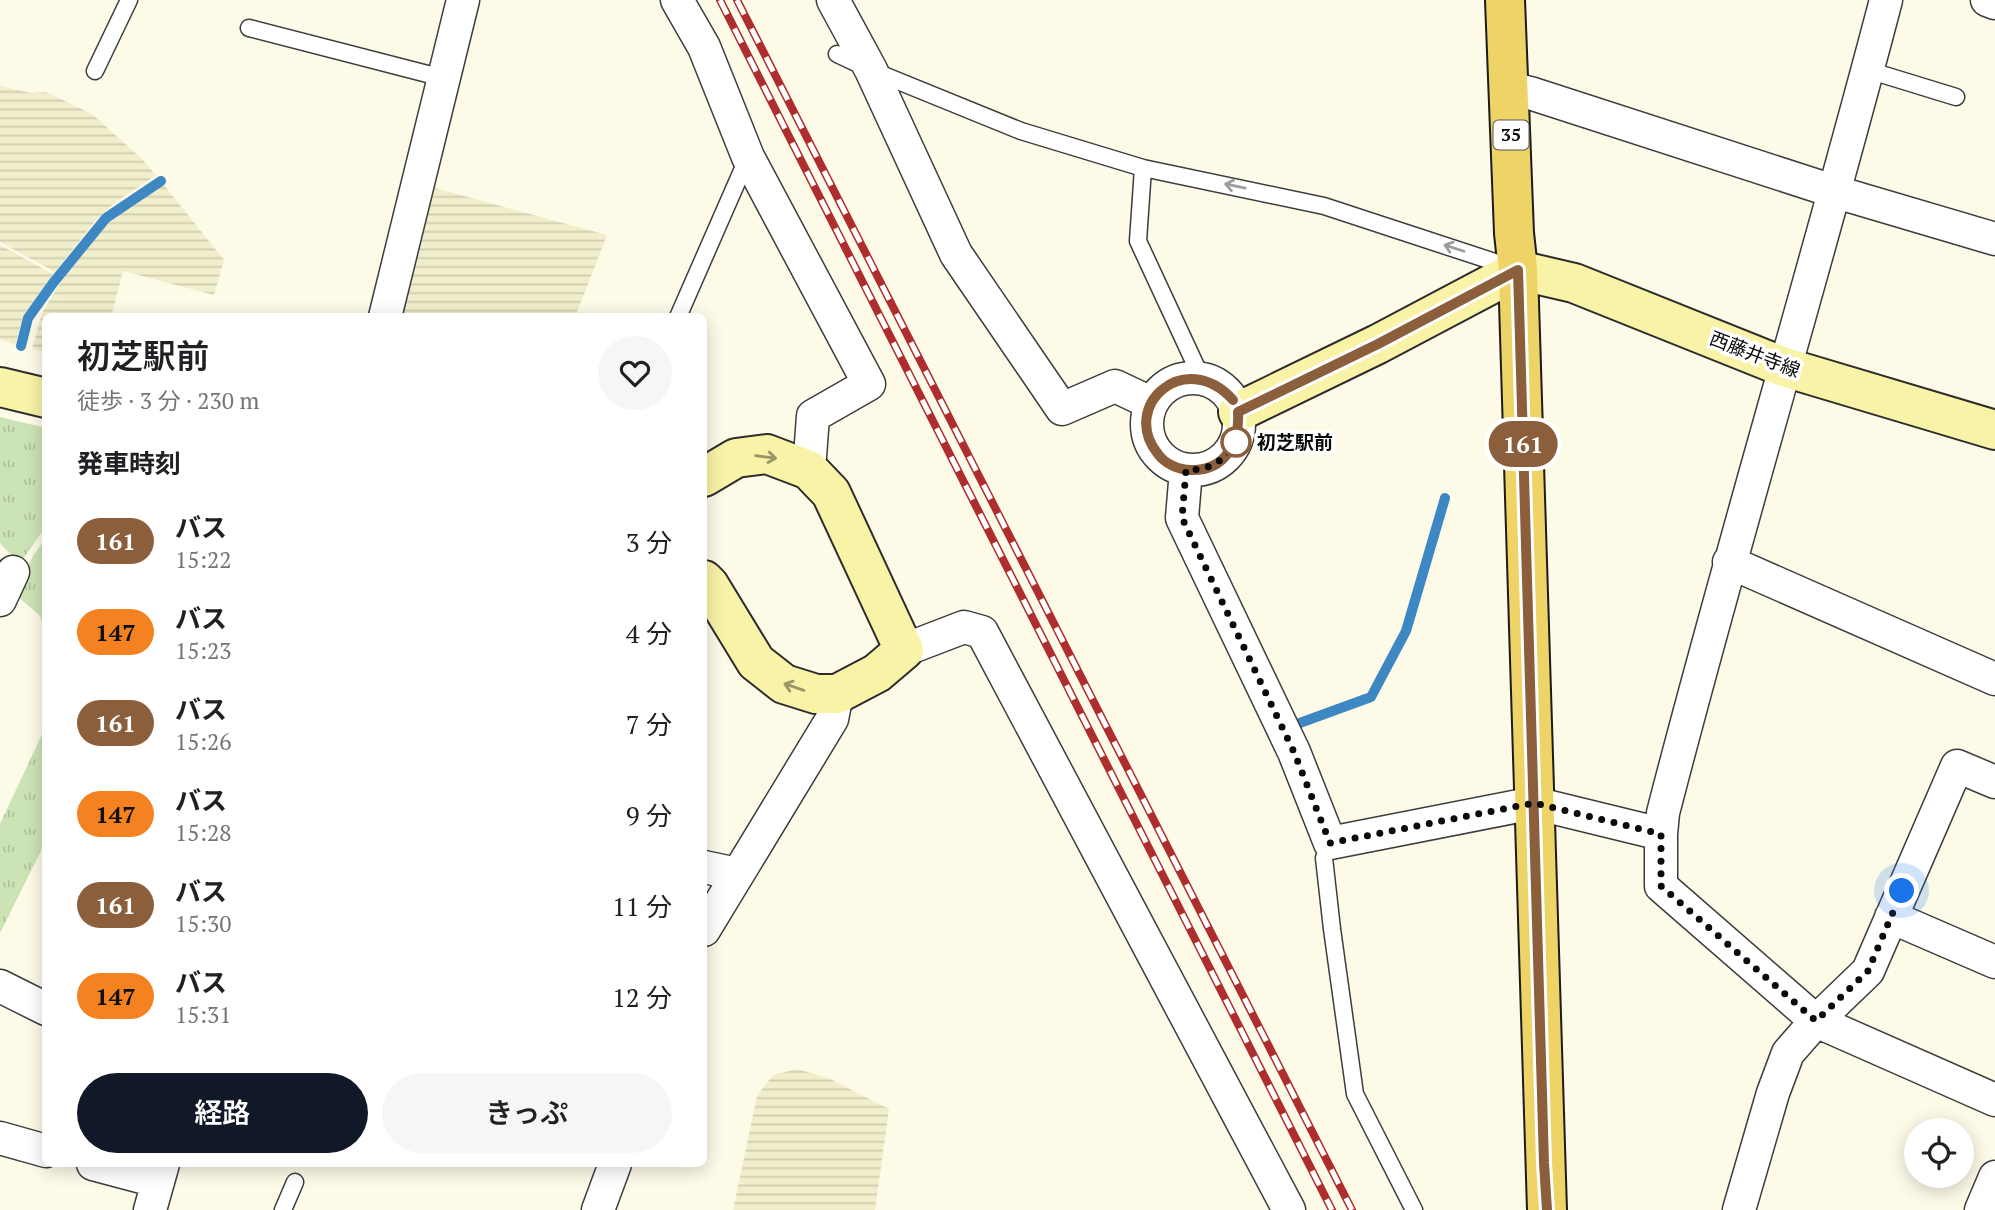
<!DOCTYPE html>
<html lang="ja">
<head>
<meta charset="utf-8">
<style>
  :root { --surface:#fff; --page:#f6f6f6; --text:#202124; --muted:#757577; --accent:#111827 }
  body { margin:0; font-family:"PT Serif","Noto Sans JP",serif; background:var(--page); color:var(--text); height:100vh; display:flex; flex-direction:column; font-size:26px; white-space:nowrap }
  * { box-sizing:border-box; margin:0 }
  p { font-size:23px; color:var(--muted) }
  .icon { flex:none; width:38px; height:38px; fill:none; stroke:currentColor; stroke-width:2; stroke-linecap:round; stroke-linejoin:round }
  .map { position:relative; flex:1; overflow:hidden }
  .drawer { position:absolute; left:42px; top:313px; width:665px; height:854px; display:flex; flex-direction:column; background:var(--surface); border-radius:10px; box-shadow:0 4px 18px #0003 }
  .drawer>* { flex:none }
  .badge { padding:0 14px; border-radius:23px; font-size:24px; line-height:46px }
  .buttons { position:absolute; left:1904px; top:1118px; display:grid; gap:14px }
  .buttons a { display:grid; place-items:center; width:70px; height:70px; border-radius:50%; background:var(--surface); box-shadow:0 4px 18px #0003; font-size:35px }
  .you { position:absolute; width:35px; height:35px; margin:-18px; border:5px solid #fff; border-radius:50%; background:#1a73e8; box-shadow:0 0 0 10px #1a73e833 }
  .map>.badge { position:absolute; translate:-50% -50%; box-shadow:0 0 0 4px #fff }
  h2 { padding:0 35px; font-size:26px; line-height:63px }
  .round { display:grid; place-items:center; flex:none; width:74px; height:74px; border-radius:37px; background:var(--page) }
  .summary { display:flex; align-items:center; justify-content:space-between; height:119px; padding:0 35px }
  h1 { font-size:33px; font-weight:600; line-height:52px }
  .cta { display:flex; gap:14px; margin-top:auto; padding:14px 35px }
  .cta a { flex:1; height:80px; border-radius:42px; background:var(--accent); color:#fff; font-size:28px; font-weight:600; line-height:80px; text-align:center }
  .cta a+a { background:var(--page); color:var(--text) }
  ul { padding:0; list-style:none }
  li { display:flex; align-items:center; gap:21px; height:91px; padding:0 35px }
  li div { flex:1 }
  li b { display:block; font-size:26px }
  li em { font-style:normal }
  li .badge { min-width:77px; font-weight:700; text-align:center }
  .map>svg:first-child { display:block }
</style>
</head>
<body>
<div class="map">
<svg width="1995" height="1210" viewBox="0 0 1995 1210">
  <defs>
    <pattern id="farmland-rules" width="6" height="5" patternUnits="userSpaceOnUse" patternTransform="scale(1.75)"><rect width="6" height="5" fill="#f1efcb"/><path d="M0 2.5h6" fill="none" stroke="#cdccad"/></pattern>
    <pattern id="grass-tufts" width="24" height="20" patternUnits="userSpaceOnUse" patternTransform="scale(1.75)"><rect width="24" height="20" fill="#cce4b5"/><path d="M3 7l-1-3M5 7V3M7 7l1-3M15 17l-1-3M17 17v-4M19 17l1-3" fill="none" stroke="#aec29a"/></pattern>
  </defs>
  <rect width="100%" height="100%" fill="#fdfae8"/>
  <path fill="url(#farmland-rules)" d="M0,86L31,93L46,92L92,114L141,158L156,175L113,204L95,221L55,272L0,242Z
    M164,185L224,260L214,295L123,271L111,317H46L45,352L32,349L42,313L65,275L102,229L121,212Z
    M435,188L607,235L575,317H403L395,313L424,195Z
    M0,245L53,274L24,314L15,345L0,339Z
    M797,1069L828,1078L889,1109L875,1210H733L757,1096L773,1075Z"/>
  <path fill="url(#grass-tufts)" d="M0,417L46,428L45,528L22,560L10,554L0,543Z
    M45,539V631L40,616L15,594L33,556Z
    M45,728V843L0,933V824Z"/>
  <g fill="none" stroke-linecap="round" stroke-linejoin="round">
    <path stroke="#3d88c2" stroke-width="10" d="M21,346L28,318L53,283L106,218L161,181
      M1297,724L1371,697L1406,631L1445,498"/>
    <defs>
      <path id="lane" d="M249,28L443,78
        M837,54L871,70L1021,131L1143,168L1324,206L1513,268
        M1868,70L1956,97
        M95,71L129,0
        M1143,168L1138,241L1202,379
        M678,317L748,157
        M1330,843L1324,858L1332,929L1355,1094L1414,1210
        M283,1210L295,1182"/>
      <path id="street" d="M677,0L704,47L748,157L869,384L813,416L809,470
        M833,0L871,70L956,254L1062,409L1115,386L1151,403
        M1886,0C1815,272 1733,541 1663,813L1661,834V886L1816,1021L1995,1100
        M1987,0L1995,3
        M1509,88L1530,93L1836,192L1995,239
        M385,317L463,0
        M1147 424a46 46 0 1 1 92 0a46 46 0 1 1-92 0Z
        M1186,470L1182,518L1294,752L1330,843L1534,803L1661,834
        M1729,562L1995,679
        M0,600L13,572
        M904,650L964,627L982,632L1289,1210
        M704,867L737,874
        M1891,917L1995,962
        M704,930L832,719L837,694
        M0,986L46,1009
        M0,1138L46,1151
        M93,1164L157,1181
        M150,1210L163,1164
        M598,1210L615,1164
        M1739,1210L1773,1093L1788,1053L1816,1021L1868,971L1957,766L1995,782
        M1981,1210L1995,1177"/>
      <path id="secondary" d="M0,387L46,398
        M1238,412L1378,344L1518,270L1574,283L1784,367L1995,430
        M704,477L736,458L767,454L809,470L831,493L904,650L877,673L837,694H816L784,684L756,662L709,585L704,580"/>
      <path id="primary" d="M1505,0L1514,233L1518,270L1547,1210"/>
    </defs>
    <use href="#lane" stroke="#3d3d3d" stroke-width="19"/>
    <use href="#street" stroke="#3d3d3d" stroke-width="35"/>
    <use href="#secondary" stroke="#2c2c2c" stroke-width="42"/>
    <use href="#primary" stroke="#1b1b1b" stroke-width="42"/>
    <use href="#lane" stroke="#fff" stroke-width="16"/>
    <use href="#street" stroke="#fff" stroke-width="32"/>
    <use href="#secondary" stroke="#f9f3a7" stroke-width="38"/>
    <use href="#primary" stroke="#eed367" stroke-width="38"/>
    <defs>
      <path id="rail" d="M720,0L1332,1210
        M737,0L1352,1210"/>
    </defs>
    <use href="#rail" stroke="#ae2e2e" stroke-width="8"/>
    <use href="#rail" stroke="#fff" stroke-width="5" stroke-dasharray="16" stroke-linecap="butt"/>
  </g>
  <defs><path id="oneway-shaft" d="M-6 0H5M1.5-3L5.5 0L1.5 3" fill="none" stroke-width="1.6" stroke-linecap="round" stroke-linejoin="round" transform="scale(1.75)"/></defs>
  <g stroke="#9d9d9d">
    <use href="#oneway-shaft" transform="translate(1235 186) rotate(-168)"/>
    <use href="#oneway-shaft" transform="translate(1454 248) rotate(-162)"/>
  </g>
  <g stroke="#999668">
    <use href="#oneway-shaft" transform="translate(766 457) rotate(7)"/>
    <use href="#oneway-shaft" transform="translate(794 687) rotate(-161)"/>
  </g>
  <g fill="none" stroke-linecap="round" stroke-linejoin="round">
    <defs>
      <path id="line" d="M1233,400C1185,347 1119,406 1158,454C1165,464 1179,470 1191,470C1225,471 1240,443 1238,412L1378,344L1518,270L1544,1163L1547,1210"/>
    </defs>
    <use href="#line" stroke="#fff" stroke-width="16"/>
    <use href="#line" stroke="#8b5e3c" stroke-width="10"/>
    <path stroke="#0a0a0a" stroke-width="7" stroke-dasharray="0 12.6" d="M1236,442C1223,462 1210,470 1186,470L1182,518L1294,752L1330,843L1534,803L1661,834V886L1816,1021L1868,971L1902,891"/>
  </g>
  <circle fill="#fff" stroke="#8b5e3c" stroke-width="3.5" cx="1236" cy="442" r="14"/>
  <g text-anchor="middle" stroke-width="7" stroke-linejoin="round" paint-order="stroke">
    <rect fill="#fff" stroke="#545454" stroke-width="2" x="1493.5" y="120.5" width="35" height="29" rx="5"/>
    <g font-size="18" font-weight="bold" fill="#0a0a0a">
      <text x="1511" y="141">35</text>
    </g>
    <g font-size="19" fill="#0a0a0a" stroke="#fff">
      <text transform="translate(1755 354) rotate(21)" y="7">西藤井寺線</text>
    </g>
    <g font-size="19" font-weight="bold" fill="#0a0a0a" stroke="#fff" text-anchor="start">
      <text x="1257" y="449">初芝駅前</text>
    </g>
  </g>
</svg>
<div class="buttons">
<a><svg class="icon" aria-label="locate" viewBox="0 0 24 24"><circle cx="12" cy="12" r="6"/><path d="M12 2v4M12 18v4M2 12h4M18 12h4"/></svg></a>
</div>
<div class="you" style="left:1902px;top:891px"></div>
<b class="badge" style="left:1523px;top:444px;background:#8b5e3c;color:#fff">161</b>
<section class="drawer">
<div class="summary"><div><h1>初芝駅前</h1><p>徒歩 · 3 分 · 230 m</p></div><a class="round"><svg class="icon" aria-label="heart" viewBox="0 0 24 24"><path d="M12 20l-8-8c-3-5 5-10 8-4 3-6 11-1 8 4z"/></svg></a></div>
<h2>発車時刻</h2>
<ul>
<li><span class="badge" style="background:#8b5e3c;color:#fff">161</span><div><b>バス</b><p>15:22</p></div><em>3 分</em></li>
<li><span class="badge" style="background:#f58220;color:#111">147</span><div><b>バス</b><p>15:23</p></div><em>4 分</em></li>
<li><span class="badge" style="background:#8b5e3c;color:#fff">161</span><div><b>バス</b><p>15:26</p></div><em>7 分</em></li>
<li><span class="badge" style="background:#f58220;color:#111">147</span><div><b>バス</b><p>15:28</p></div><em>9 分</em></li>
<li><span class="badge" style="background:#8b5e3c;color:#fff">161</span><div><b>バス</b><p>15:30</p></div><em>11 分</em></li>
<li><span class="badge" style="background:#f58220;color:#111">147</span><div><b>バス</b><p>15:31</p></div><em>12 分</em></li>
</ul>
<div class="cta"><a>経路</a><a>きっぷ</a></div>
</section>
</div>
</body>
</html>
